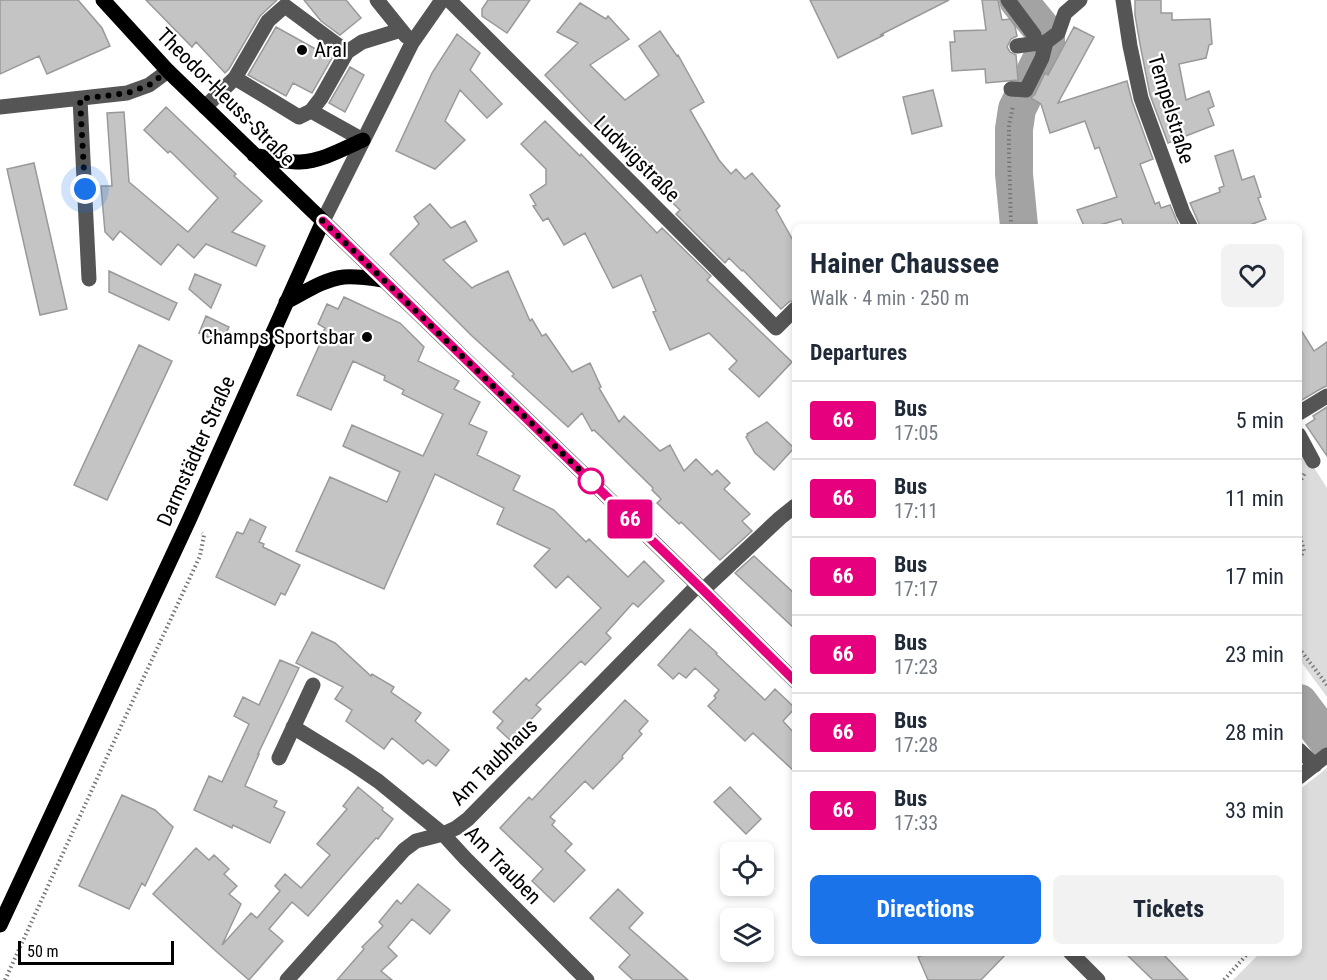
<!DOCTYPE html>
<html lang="en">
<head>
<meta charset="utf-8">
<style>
  :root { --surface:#fff; --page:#f2f2f3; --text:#1f2937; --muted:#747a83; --line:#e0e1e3; --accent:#1a73e8 }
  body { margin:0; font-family:"Roboto Condensed",sans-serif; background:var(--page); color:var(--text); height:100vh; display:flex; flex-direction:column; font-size:22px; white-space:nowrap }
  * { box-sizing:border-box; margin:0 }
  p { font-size:20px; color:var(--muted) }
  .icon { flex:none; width:33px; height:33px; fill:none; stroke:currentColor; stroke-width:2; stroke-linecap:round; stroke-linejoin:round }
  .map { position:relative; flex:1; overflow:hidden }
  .panel { position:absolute; left:792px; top:224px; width:510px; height:732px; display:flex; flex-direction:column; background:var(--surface); border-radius:9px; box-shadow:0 3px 9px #0003 }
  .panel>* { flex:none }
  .badge { padding:0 12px; border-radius:4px; font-size:21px; line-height:39px }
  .controls { position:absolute; left:720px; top:842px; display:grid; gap:12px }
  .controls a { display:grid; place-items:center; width:54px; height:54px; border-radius:9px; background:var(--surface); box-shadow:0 3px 9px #0003; font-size:30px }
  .scale { position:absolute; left:18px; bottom:15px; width:156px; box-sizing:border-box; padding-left:6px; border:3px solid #000; border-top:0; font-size:16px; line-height:21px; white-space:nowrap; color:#000; -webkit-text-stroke:4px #fff; paint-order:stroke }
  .you { position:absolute; width:30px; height:30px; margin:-15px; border:4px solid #fff; border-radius:50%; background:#1a73e8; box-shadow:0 0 0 9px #1a73e833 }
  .map>.badge { position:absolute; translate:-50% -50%; box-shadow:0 0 0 3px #fff }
  h2 { padding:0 18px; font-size:22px; line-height:54px }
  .round { display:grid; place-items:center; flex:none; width:63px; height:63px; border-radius:9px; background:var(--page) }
  .summary { display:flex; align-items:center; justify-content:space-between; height:102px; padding:0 18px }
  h1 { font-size:28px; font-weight:700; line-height:45px }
  .cta { display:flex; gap:12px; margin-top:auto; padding:12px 18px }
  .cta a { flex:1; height:69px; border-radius:9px; background:var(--accent); color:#fff; font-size:24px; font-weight:700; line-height:69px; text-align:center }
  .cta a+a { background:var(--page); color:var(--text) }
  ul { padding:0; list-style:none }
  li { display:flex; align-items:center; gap:18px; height:78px; padding:0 18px; border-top:2px solid var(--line) }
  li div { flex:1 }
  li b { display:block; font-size:22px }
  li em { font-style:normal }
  li .badge { min-width:66px; font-weight:700; text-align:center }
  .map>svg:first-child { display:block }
</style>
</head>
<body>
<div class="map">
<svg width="1327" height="980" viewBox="0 0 1327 980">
  <rect width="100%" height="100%" fill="#fff"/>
  <path fill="#dcdcdc" d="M1299,444L1327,488V697L1299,659Z
    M1327,768V980H1233L1260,953L1299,952V912L1300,911L1302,870L1299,866V790Z"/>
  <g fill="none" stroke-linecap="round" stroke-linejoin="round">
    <path stroke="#a3a3a3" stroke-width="38" d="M1018,0L1046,34V42L1042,58L1017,109L1014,129V174L1019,226
      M1299,703L1327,740"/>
  </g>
  <path fill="#c4c4c4" stroke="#999" stroke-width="1.5" d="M0,0H78L102,28L110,46L47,74L39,56L0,74Z
    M146,0H277L260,16L229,69L225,73L196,42L192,47Z
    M304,0H346L361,18L340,35L321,21Z
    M488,0H530L507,33L482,16V9Z
    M810,0H949L880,35H884L838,58Z
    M982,0H998L1002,20L1010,19L1015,26L1017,36L1011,39L1007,47L1010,52L1016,55L1018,80L986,83L985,69L952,71L950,42H955L954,31L986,30Z
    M1135,0H1161V13H1172V20L1210,19L1212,44L1209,45L1206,58L1179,64L1186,100L1209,91L1214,106L1208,109L1214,125L1168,143L1150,95L1140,44L1135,15Z
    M580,3L606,19L608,16L629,39L590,65L625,100L659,75L639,46L660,31L677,56L678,55L704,102L690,110L719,160L731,174L736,169L745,179L752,173L780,206L776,210L795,244V300L789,302L781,309L743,270L742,271L729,258L725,263L676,214L680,210L601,134L545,75L578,43L557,32Z
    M276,27L332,58L312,93L293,83L286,96L248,75Z
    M1074,27L1094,37L1058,103L1127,81L1132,101L1153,159L1140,164L1155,204L1159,202L1161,208L1170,205L1179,226H1124L1121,219L1096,226H1084L1077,210L1117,197L1099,147L1095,149L1085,121L1050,133L1041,104L1031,98L1035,94L1045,73L1048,75Z
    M457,34L480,53L470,70L502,104L487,118L460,90L445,121L465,140L435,169L396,151L432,73Z
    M350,67L364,75L345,112L329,103Z
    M933,90L942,126L912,134L903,97Z
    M166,107L236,174L234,176L262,201L232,232L265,246L256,266L206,244L194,258L178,244L161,265L120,231L113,240L105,232L101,186H112L107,113L124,112L129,182L188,232L218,198L170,151L168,153L144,130Z
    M545,121L580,156L581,154L657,233L662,228L711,276L707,280L792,362L759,397L729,369L737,361L709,333L670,350L653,312L656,311L641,275L613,288L585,233L564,245L548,218L543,221L533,206L536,205L530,195L546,184V169L521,144Z
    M1233,150L1242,180L1254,176L1261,197L1258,198L1266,219L1247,226H1200L1190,203L1220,192L1219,188L1224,186L1215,156Z
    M34,163L67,309L40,315L7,169Z
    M430,204L451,228L465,221L477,241L443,260L472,288L475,286L508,271L530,321L532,319L542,336L546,334L572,372L590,363L601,387L599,388L619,422L624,416L660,451L670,445L684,471L696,459L712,475L717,470L730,483L724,489L750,514L742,521L752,531L720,560L681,522L679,524L657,503L661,499L652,490L653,488L594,430L592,431L582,413L568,427L512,376L514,374L472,336L390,254L419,224L414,217Z
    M109,271L177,303L169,320L109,292Z
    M195,274L221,285L211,308L189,289Z
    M344,297L400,323L424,347L418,361L459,381L454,389L480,402L469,424L487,432L477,455L520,476L513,490L554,510L586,542L589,539L628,577L644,561L664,581L638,607L633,603L606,633L611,638L585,665L581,661L536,705L541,709L511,741L497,728L503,721L493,712L526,678L529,681L601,608L568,576L556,588L534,566L550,549L497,524L504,508L435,474L384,589L296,551L330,477L387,502L400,472L343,446L352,425L423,456L443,414L402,394L404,390L384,380L385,376L353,361L331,410L297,395L319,346L317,345L325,328L318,324L327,304L338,309Z
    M206,316L229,327L221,343L199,333Z
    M1299,327L1314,351L1327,342V386L1322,388L1302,400L1299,395Z
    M139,345L172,361L107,500L74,485Z
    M1327,407V456L1306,425L1315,419L1313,416Z
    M767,422L794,448L774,470L755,453L746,437L748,435L747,434Z
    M250,519L266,527L259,542L264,544L263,547L300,565L285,595L281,593L275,605L216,577L237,532L243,534Z
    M754,556L795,594V629L735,573Z
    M690,629L717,653L716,654L765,700L775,689L795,708L783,721L795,734V772L753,733L745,741L708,706L716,698L714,696L719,690L695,668L686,678L679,673L673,679L658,665Z
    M312,632L335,643L371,676L372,674L394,687L391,692L421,713L415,721L449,750L436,766L428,760L423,764L392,738L384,749L346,721L352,710L335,699L343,687L296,663Z
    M280,660L299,668L258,754H259L245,786L277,801L274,807L285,812L270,843L233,825L232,828L194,810L209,776L222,782L249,724L234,716L243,697L259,705Z
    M625,700L648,721L639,731L642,734L622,756L623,758L593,789L585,781L550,817L555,821L552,825L572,844L565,851L585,870L554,902L532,881L543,869L500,828L529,797L532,800Z
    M358,787L383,808L382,810L393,819L378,839L376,838L308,916L292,902L269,929L283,941L249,980L218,953L153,894L196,848L209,860L214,855L229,869L224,874L237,886L229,894L241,904L222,945L251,913L257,918L280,891L275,886L285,874L301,888L330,855L317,844L347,809L343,806Z
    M730,787L761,819L746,834L714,802Z
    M122,795L155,810L173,827L145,886L142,883L129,909L79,886Z
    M418,884L450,910L430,934L412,919L388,947L397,956L381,971L392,980H337L364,949L362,947L383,926L379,922L397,900L401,904Z
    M618,889L643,913L629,928L688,980H633L619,967L630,955L590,918Z
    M929,952H1008L981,980H928L918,957Z
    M1124,952H1161L1188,980H1153Z"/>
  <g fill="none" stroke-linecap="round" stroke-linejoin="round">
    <path stroke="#777" stroke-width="4" stroke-dasharray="1.5 3" stroke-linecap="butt" d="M1011,226L1009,152V125L1013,106
      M1299,483L1305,473
      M1299,532L1304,551L1299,559
      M1299,648L1327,685
      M5,980L117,735L200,556L204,535L202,533
      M1224,980L1249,952"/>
    <path stroke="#555" stroke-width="15" d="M377,0L406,36
      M442,0L412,43L323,221L703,590L795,681
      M449,0L776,328L795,309
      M1008,0L1034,35
      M1123,0L1130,46L1141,98L1183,213L1190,226
      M1017,46L1046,42L1058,33L1065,13L1080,0
      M235,78L299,117L311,111L321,98L347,52L362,42L401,30
      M1011,89L1026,90L1042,58L1046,42
      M80,99L89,279
      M0,107L127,93L149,85L168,71
      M205,107L235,78L268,21L285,6L347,52
      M311,111L363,140
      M1299,413L1327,396
      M1299,435L1313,461
      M703,590L780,518L795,506
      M293,727L350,762L378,781L443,834L465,858L587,980
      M1299,750L1315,765
      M279,758L313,685
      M1299,777L1327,755
      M1070,952L1098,980
      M287,980L404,850L416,841L443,834L456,828L468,819L698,585"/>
    <path stroke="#000" stroke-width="15" d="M254,155C269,158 285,162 300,162C322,161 343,149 363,140
      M286,302C304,293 324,279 344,277C357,276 370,278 383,280
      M0,925L189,520L323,221L168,71L103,0"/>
  </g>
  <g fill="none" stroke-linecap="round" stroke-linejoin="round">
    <defs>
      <path id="line" d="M323,221L703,590L795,681"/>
    </defs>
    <use href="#line" stroke="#fff" stroke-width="14"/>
    <use href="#line" stroke="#e6007e" stroke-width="9"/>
    <path stroke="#000" stroke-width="6" stroke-dasharray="0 10.8" d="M85,189L80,99L128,93L149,85L168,71L591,481"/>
  </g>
  <g fill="#000" stroke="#fff" stroke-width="2">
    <circle cx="302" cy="50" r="6"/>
    <circle cx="367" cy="337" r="6"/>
  </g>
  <circle fill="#fff" stroke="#e6007e" stroke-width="3" cx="591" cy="481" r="12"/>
  <g text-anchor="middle" stroke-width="4.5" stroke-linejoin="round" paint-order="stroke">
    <g font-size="21" fill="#000" stroke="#fff" text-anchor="start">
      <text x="314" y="57">Aral</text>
      <text x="355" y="344" text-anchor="end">Champs Sportsbar</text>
    </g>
    <g font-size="21" fill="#000" stroke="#fff">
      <text transform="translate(226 97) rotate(45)" y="7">Theodor-Heuss-Straße</text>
      <text transform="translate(1171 109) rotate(73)" y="7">Tempelstraße</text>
      <text transform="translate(637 159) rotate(45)" y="7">Ludwigstraße</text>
      <text transform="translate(196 451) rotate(-66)" y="7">Darmstädter Straße</text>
      <text transform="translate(494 762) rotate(-45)" y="7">Am Taubhaus</text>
      <text transform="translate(503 865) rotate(46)" y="7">Am Trauben</text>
    </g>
  </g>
</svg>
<div class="controls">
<a><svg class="icon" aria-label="locate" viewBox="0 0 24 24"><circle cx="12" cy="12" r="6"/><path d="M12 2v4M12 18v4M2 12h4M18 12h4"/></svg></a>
<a><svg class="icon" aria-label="layers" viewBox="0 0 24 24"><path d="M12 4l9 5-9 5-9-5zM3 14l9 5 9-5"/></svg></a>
</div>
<div class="scale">50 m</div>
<div class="you" style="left:85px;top:189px"></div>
<b class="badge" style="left:630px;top:519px;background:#e6007e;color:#fff">66</b>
<section class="panel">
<div class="summary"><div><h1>Hainer Chaussee</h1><p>Walk · 4 min · 250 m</p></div><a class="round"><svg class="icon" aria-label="heart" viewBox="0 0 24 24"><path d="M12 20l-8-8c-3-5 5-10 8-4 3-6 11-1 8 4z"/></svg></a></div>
<h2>Departures</h2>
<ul>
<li><span class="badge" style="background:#e6007e;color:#fff">66</span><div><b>Bus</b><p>17:05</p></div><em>5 min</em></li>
<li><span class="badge" style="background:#e6007e;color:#fff">66</span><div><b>Bus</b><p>17:11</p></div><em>11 min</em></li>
<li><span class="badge" style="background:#e6007e;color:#fff">66</span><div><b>Bus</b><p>17:17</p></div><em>17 min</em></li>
<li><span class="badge" style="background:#e6007e;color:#fff">66</span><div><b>Bus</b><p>17:23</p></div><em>23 min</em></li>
<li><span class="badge" style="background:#e6007e;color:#fff">66</span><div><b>Bus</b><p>17:28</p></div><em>28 min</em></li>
<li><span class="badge" style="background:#e6007e;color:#fff">66</span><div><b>Bus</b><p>17:33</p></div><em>33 min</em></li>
</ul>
<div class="cta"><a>Directions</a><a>Tickets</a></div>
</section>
</div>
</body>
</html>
